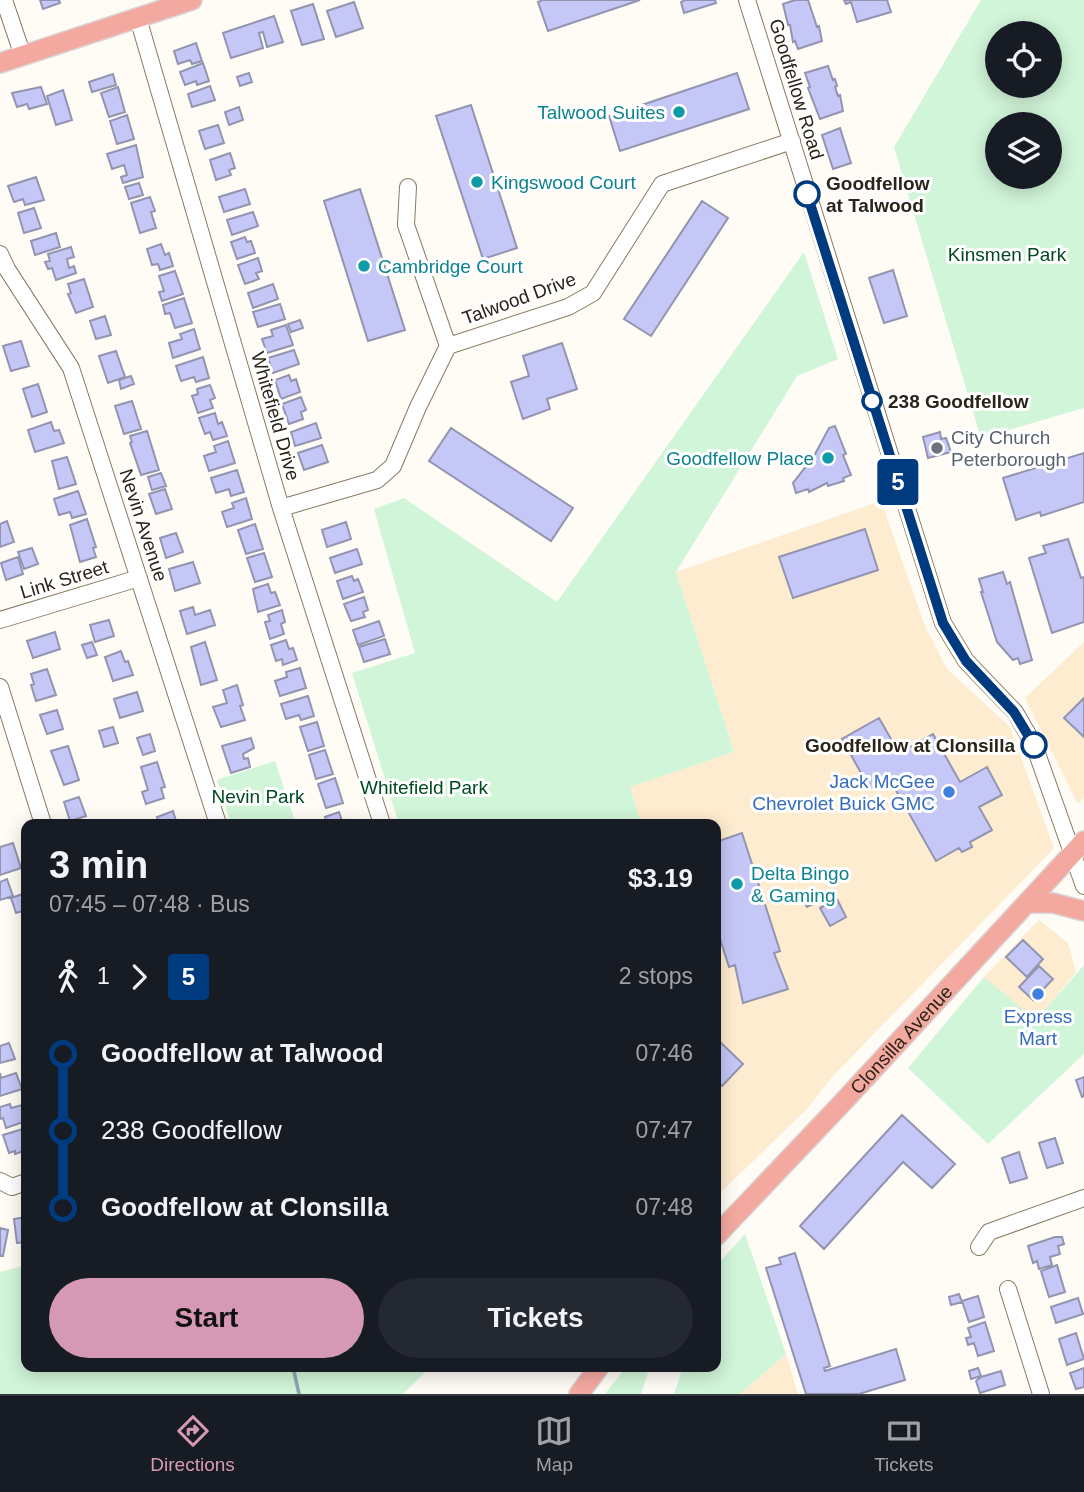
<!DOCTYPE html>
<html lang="en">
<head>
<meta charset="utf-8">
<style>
  :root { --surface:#171b24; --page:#242831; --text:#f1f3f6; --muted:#9ea1a6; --line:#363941; --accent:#d699b5 }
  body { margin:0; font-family:Helvetica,sans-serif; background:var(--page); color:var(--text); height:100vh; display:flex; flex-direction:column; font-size:26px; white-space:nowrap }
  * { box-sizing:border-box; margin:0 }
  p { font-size:23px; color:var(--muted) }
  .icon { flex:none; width:38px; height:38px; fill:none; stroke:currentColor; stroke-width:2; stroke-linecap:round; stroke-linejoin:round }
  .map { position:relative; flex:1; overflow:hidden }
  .sheet { position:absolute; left:21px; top:819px; width:700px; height:553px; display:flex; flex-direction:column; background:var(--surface); border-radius:14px; box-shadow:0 4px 18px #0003 }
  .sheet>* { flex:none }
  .badge { padding:0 14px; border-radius:5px; font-size:24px; line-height:46px }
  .controls { position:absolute; left:985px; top:21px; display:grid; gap:14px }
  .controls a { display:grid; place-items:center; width:77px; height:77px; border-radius:50%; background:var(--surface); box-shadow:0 4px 18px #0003; font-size:35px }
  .map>.badge { position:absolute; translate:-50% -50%; box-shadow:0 0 0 4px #fff }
  .legs { display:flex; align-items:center; gap:10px; height:77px; padding:0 28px; font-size:23px }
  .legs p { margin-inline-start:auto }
  .head { display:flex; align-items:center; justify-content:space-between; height:119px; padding:0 28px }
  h1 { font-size:38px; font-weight:800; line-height:52px }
  .button { display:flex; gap:14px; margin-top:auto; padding:14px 28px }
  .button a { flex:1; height:80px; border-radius:42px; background:var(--accent); color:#111; font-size:28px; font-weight:800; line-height:80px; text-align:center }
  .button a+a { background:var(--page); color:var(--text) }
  ul { padding:0 28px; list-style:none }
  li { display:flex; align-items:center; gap:24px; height:77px; font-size:26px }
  li i { display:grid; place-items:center; width:10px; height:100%; margin:0 9px; background:currentColor }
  li i::after { content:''; width:18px; height:18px; margin:-9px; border:5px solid; border-radius:50%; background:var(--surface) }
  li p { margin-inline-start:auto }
  li:first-child i { background:linear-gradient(#0000 50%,currentColor 0) }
  li:last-child i { background:linear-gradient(currentColor 50%,#0000 0) }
  .dock { display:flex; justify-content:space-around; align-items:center; height:98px; border-top:2px solid var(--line); background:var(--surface); font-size:19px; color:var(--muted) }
  .dock a { display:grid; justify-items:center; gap:4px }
  .dock .active { color:var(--accent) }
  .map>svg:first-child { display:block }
</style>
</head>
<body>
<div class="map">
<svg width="1084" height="1394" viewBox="0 0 1084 1394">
  <rect width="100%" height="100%" fill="#fffbf5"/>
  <path fill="#feecd0" d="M881,501L925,626L947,669L1010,727L1054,848L833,1076L807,1109L716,1197V824H641L630,787L734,752L676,572Z
    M1084,642V798L1078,804L1025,698Z
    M1039,920L1068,943L1076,972L1036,1021L984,977Z
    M786,1354L798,1394H740Z"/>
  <path fill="#d1f5d9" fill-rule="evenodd" d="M981,0H1084V408L981,438L894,147ZM998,33H1050V86H998ZM998,124H1050V177H998Z
    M804,252L838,359L797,376L676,572L734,752L630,787L641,824H399L352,673L415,653L374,509L404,498L557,602Z
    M275,761L296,824H231L217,780Z
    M1084,965V1054L988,1144L908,1068L984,977L1036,1020Z
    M745,1234L786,1354L740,1394H674L683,1367H716V1266Z
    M26,1265V1367H430L403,1394H0V1272Z
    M626,1367H646L648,1373L641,1394H605Z"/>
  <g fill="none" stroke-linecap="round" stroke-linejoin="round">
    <path stroke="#91a4b6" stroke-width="3.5" d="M293,1367L299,1394"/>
  </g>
  <path fill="#c5c7f6" stroke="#9294b0" stroke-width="2" d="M40,0H59L60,3L43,9Z
    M542,0H640L548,31L538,2Z
    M715,0L716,3L684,13L681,2L685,0Z
    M795,0H808L817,27L819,26L822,41L798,49L795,41L793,42L790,25H788L783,4Z
    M844,0H887L891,12L857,22L851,2L846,4Z
    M354,2L363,28L336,37L327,11Z
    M313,4L324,39L302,45L291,11Z
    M274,16L283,42L267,47L263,32L259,33L263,48L231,58L223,33Z
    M196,43L202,61L192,64L190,60L178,64L174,51Z
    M203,63L209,81L197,85L196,81L185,85L180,72Z
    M828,66L833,80L835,79L837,86L835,87L838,96L840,95L843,111L820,119L808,88L810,87L805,73Z
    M249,73L252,82L240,86L237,77Z
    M737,73L749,109L620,151L609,116Z
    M113,74L116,85L92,92L89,82Z
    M210,86L215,100L192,107L188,94Z
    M41,87L47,104L29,109L27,104L17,107L12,93Z
    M118,87L125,112L109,117L101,93Z
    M63,90L72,120L56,125L47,96Z
    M471,105L517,248L483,259L436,116Z
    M239,107L243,120L229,125L225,112Z
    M127,115L134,139L117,144L110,121Z
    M218,125L224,143L205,149L199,131Z
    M840,128L851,163L833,169L822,135Z
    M136,145L143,177L123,183L121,177L127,175L124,165L112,169L107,154Z
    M230,153L235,168L229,170L231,175L216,180L210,160Z
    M36,177L44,200L25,205L23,199L14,202L8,186Z
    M139,183L143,195L129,199L125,187Z
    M245,189L250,204L224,212L219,197Z
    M360,189L405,330L368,341L324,201Z
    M150,197L155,211L151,212L156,228L140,233L131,203Z
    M702,201L728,218L651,336L624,319Z
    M34,208L41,228L24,233L18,213Z
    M253,212L258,226L232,235L227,220Z
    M56,233L60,247L35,255L31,241Z
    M245,237L247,242L251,241L255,253L237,259L231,242Z
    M161,244L165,255L169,253L173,266L160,270L158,264L152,265L147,249Z
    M71,247L74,257L67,259L69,268L74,266L76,273L56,280L52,268L48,269L45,262L50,261L48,254Z
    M258,258L262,271L256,273L259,279L245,284L238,265Z
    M893,270L907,316L884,323L869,278Z
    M175,271L183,294L162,301L159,292L164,291L159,276Z
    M84,279L93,307L76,313L68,294L71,293L68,284Z
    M273,284L278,299L253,308L248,293Z
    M184,298L192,323L175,328L170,313L165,314L163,305Z
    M280,304L285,319L258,327L253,312Z
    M105,316L111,335L96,339L90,321Z
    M300,320L303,328L291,332L288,324Z
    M286,325L293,345L267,353L262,339L273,336L271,330Z
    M194,329L200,349L173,358L169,343L182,339L180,334Z
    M21,341L29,366L11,371L3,346Z
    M562,343L577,389L547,399L550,409L523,419L511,382L529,376L523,356Z
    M294,350L299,364L273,373L268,358Z
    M116,351L125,377L108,383L99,356Z
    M203,357L209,378L196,382L194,377L181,381L176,366Z
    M289,375L291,381L296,379L300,392L281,399L275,380Z
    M131,376L134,384L121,389L119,380Z
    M38,384L47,412L32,417L23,389Z
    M210,385L215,398L210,400L213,408L198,413L192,396L198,394L197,389Z
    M301,397L306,410L301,412L303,419L289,424L282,404Z
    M132,401L141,429L124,434L115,406Z
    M215,413L218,424L222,422L227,436L213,440L210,432L205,434L199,418Z
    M51,422L54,431L59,430L64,443L35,452L28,430Z
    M316,423L321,438L295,446L291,432Z
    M835,426L846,454L843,455L851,475L843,478L844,481L828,486L827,483L809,492L808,489L796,493L793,483L814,456L829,428Z
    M451,428L573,508L551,541L429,461Z
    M147,431L159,470L141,475L130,443L132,442L130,436Z
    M940,432L941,439L946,438L951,452L928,458L923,437Z
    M228,441L235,463L209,471L204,456L216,452L214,446Z
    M322,445L328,462L304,470L298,453Z
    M1084,453V502L1041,516L1040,512L1016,520L1003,478Z
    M67,457L76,484L59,489L52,461Z
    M237,470L244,492L231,496L229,489L216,493L211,478Z
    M161,473L166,486L152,490L148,477Z
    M165,489L172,509L156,514L149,494Z
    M78,491L86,514L72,518L70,512L59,515L54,499Z
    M246,498L252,519L227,527L222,512L234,508L232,503Z
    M87,519L96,547L93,548L96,557L80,562L70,525Z
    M7,521L14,542L0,547V524Z
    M346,522L351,539L327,547L322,530Z
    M255,524L263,549L246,554L238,530Z
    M865,529L878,570L793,598L779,557Z
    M176,533L183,552L166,558L160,538Z
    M1068,539L1081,578L1084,577V622L1052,633L1029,558L1046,553L1043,546Z
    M32,548L38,564L24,569L18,552Z
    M357,549L362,564L335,573L330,558Z
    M264,553L272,577L255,582L247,558Z
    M18,557L23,574L6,580L1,563Z
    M193,562L200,583L175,591L169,569Z
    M1003,572L1007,584L1010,582L1032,660L1020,664L1018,658L1013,660L997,642L981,592H983L979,579Z
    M352,576L354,581L358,579L363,592L343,599L337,581Z
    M268,584L271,593L275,592L280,605L258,612L253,589Z
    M364,597L368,610L363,612L365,617L351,621L344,604Z
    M193,607L195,615L210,610L215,625L187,634L180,611Z
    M282,610L285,622L281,624L284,634L270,639L265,622L270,621L268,615Z
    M109,620L114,636L95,642L90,625Z
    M379,621L384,636L358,645L353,630Z
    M55,632L60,649L33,658L27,641Z
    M385,639L390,654L364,662L359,647Z
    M286,640L289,649L293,648L297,660L283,665L282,659L276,661L271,645Z
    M92,642L97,655L87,658L82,645Z
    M205,642L217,680L201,685L191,647Z
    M121,651L125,662L128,661L133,675L113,681L105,657Z
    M300,668L306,688L280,696L275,681L287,677L286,672Z
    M47,669L56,695L36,701L31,685L34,684L31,674Z
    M237,685L243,705L240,706L245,720L221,727L213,707L227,703L223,690Z
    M137,692L143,711L120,718L114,699Z
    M308,696L314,716L301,720L299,715L286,719L281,704Z
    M1084,698V737L1064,718Z
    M57,710L63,729L47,734L40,715Z
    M879,718L899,753L933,734L960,782L987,767L1002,795L979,807L992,830L970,842L972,847L962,852L959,848L936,861L889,778L870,789L842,739Z
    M317,722L324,746L308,751L300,727Z
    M113,727L118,743L104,747L99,731Z
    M150,734L155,751L143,755L137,738Z
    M251,738L254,748L243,754L244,759L248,758L250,767L231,773L222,746Z
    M68,746L79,780L64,785L51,751Z
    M325,750L333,774L316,779L309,755Z
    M157,762L165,787L161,788L164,798L146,804L142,792L148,790L141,767Z
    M335,778L343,803L326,808L318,784Z
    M79,797L86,816L70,821L64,802Z
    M173,811L177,824H159L157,817Z
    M339,812L342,821L347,820L349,824H327L325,817Z
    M742,833L780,951L774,953L788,989L743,1003L735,965L729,967L716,926V842Z
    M13,843L21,868L0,875V847Z
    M7,879L13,896L0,900V882Z
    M26,893V910L16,913L11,898Z
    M810,894L815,903L807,907L802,899Z
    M837,899L846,917L830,926L820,908Z
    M1023,940L1043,959L1027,977L1006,957Z
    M1039,966L1053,979L1033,1000L1019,987Z
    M716,1038L743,1064L722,1086L716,1080Z
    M9,1043L15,1059L0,1063V1046Z
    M0,1073L1,1078L16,1073L22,1089L0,1096Z
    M1084,1077V1096L1082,1097L1076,1080Z
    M10,1104L11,1108L26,1104V1121L6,1128L3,1118L0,1119V1107Z
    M902,1115L955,1164L932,1188L903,1162L824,1249L800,1226Z
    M26,1128V1150L15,1154V1151L9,1153L3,1135Z
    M1055,1138L1063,1163L1047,1168L1039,1143Z
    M1019,1152L1027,1178L1010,1183L1002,1158Z
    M26,1217V1242L17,1243L14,1219Z
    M0,1228L8,1230L3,1256H0Z
    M1055,1237H1062L1064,1244L1058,1246L1060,1254L1050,1257L1052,1265L1039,1269L1037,1261L1033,1263L1028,1246Z
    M795,1253L830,1366L824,1368L825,1371L896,1349L905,1380L859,1394H806L766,1268L781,1264L779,1258Z
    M1057,1265L1065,1292L1049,1297L1041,1271Z
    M959,1294L962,1302L951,1305L949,1297Z
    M978,1296L984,1317L969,1322L962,1301Z
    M1078,1298L1083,1314L1056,1323L1051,1307Z
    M985,1322L994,1351L978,1356L974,1343L968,1345L966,1338L971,1337L968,1328Z
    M1076,1333L1084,1359L1067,1365L1059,1339Z
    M978,1368L981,1376L971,1379L969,1371Z
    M1084,1368V1387L1076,1389L1070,1373Z
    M1001,1371L1005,1385L980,1393L976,1381L981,1377Z"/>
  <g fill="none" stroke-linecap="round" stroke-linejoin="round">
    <defs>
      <path id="minor" d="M4,0L23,56
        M747,0L943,623L966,661L1015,712L1034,745L1084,886
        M138,18L281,508L382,824
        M408,187L406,225L448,346
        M0,254L7,269L71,368L218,824
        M281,508L377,480L393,466L418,407L448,346L568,307L593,293L662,184L792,141
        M0,620L139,578
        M0,687L43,824
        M0,1181L12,1187L26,1182
        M979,1247L989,1232L1084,1198
        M1008,1289L1041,1394"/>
      <g id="major">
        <path d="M0,63L192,0"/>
        <path d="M1027,903H1053L1084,911"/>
        <path id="s1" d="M716,1236L844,1101L1084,841"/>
        <path d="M579,1394L599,1367"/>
      </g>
    </defs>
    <use href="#minor" stroke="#8a7a61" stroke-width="18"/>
    <use href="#major" stroke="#d9d8d6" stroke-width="22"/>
    <use href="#minor" stroke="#fff" stroke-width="16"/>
    <use href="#major" stroke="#f4a9a0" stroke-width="19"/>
  </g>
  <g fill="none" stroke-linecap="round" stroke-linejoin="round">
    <defs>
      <path id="line-1" d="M807,194L943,623L966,661L1014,712L1034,745"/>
    </defs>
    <use href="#line-1" stroke="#fff" stroke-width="16"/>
    <use href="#line-1" stroke="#003b80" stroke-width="10"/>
  </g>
  <g fill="#0f9aa8" stroke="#fff" stroke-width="2.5">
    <circle cx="679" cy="112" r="7"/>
    <circle cx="477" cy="182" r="7"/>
    <circle cx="364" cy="266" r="7"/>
    <circle cx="828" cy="458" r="7"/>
    <circle cx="737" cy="884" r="7"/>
  </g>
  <g fill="#fff" stroke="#003b80" stroke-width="3.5">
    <circle cx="807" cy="194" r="12"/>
    <circle cx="872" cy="401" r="9"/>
    <circle cx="1034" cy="745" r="12"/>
  </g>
  <circle fill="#6b7280" stroke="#fff" stroke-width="2.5" cx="937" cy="448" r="7"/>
  <g fill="#3f7fe0" stroke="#fff" stroke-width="2.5">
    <circle cx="949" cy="792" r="7"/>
    <circle cx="1038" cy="994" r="7"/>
  </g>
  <g text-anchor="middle" stroke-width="6" stroke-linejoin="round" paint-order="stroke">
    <g font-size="19" fill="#2a2419" stroke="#fff">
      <text transform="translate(797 89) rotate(73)" y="7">Goodfellow Road</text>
      <text transform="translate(519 298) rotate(-20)" y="7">Talwood Drive</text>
      <text transform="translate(276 416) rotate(74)" y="7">Whitefield Drive</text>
      <text transform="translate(144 525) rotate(72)" y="7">Nevin Avenue</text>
      <text transform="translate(64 579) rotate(-17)" y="7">Link Street</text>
      <text dy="7" stroke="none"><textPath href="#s1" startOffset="270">Clonsilla Avenue</textPath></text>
    </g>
    <g font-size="19" fill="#0d838f" stroke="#fff" text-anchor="start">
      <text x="665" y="119" text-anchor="end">Talwood Suites</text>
      <text x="491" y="189">Kingswood Court</text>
      <text x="378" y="273">Cambridge Court</text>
      <text x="814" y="465" text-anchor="end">Goodfellow Place</text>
      <text x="751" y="880">Delta Bingo<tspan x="751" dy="22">&amp; Gaming</tspan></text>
    </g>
    <g font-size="19" font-weight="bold" fill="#2a2419" stroke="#fff" text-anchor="start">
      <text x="826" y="190">Goodfellow<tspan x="826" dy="22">at Talwood</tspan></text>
      <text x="888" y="408">238 Goodfellow</text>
      <text x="1015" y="752" text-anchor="end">Goodfellow at Clonsilla</text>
    </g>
    <g font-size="19" fill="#014a21" stroke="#fff">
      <text x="1007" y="261">Kinsmen Park</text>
      <text x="424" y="794">Whitefield Park</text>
      <text x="258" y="803">Nevin Park</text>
    </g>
    <g font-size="19" fill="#5b616d" stroke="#fff" text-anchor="start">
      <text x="951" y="444">City Church<tspan x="951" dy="22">Peterborough</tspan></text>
    </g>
    <g font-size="19" fill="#366cbe" stroke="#fff" text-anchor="end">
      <text x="935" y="788">Jack McGee<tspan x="935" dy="22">Chevrolet Buick GMC</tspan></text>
      <text x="1038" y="1023" text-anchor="middle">Express<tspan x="1038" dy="22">Mart</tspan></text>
    </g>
  </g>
</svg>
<div class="controls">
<a><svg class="icon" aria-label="locate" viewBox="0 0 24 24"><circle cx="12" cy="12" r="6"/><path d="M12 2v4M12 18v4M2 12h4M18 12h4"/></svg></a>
<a><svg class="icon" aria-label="layers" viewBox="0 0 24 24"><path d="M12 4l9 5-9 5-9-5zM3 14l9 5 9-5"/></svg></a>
</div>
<b class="badge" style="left:898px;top:482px;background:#003b80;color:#fff">5</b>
<section class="sheet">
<div class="head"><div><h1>3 min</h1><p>07:45 – 07:48 · Bus</p></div><b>$3.19</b></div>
<div class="legs"><svg class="icon" aria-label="walk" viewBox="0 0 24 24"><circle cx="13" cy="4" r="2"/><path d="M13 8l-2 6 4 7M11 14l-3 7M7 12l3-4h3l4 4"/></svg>1<svg class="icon" aria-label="forward" viewBox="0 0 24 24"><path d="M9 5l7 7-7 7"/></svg><b class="badge" style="background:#003b80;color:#fff">5</b><p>2 stops</p></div>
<ul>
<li><i style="color:#003b80"></i><b>Goodfellow at Talwood</b><p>07:46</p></li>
<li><i style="color:#003b80"></i><span>238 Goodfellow</span><p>07:47</p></li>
<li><i style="color:#003b80"></i><b>Goodfellow at Clonsilla</b><p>07:48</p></li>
</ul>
<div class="button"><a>Start</a><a>Tickets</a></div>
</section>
</div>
<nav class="dock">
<a class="active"><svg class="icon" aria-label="directions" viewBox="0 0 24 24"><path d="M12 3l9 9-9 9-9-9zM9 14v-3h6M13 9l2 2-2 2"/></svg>Directions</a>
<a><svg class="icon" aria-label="map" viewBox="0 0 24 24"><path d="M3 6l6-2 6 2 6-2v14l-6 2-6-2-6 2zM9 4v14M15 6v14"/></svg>Map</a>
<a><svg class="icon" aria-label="tickets" viewBox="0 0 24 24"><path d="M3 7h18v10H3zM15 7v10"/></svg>Tickets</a>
</nav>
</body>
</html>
